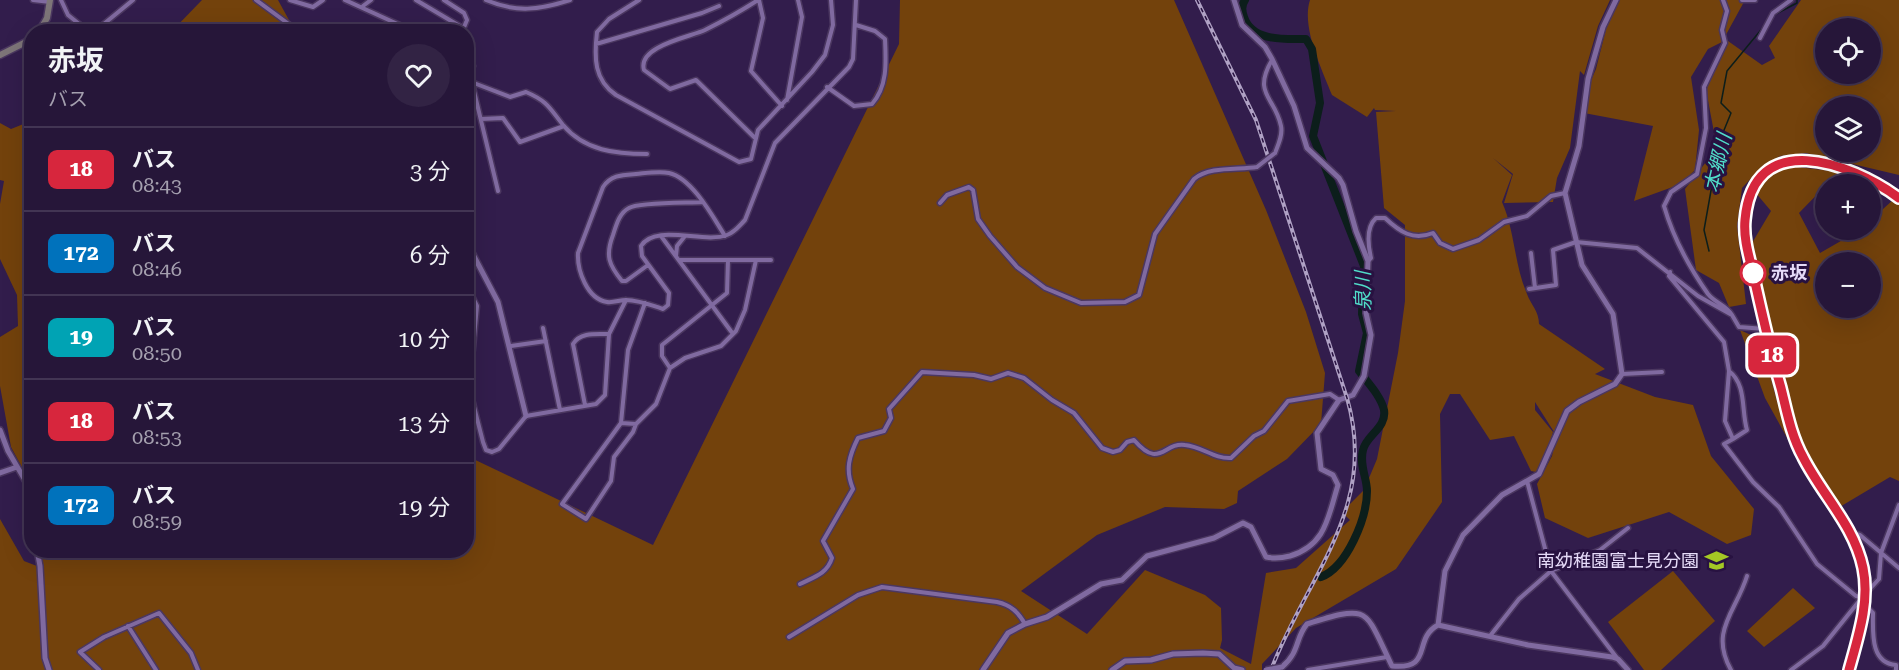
<!DOCTYPE html>
<html lang="ja">
<head>
<meta charset="utf-8">
<style>
  :root { --surface:#261639; --page:#322344; --text:#f1f3f6; --muted:#a49fae; --line:#423553 }
  body { margin:0; font-family:"Roboto Serif","Noto Sans JP",serif; background:var(--page); color:var(--text); height:100vh; display:flex; flex-direction:column; font-size:22px; white-space:nowrap }
  * { box-sizing:border-box; margin:0 }
  p { font-size:20px; color:var(--muted) }
  .icon { flex:none; width:33px; height:33px; fill:none; stroke:currentColor; stroke-width:2; stroke-linecap:round; stroke-linejoin:round }
  .map { position:relative; flex:1; overflow:hidden }
  .sheet { position:absolute; left:24px; top:24px; width:450px; height:534px; display:flex; flex-direction:column; background:var(--surface); border-radius:24px; box-shadow:0 6px 24px #0002,0 0 0 2px var(--line) }
  .sheet>* { flex:none }
  .badge { padding:0 12px; border-radius:9px; font-size:21px; line-height:39px }
  .fabs { position:absolute; left:1815px; top:18px; display:grid; gap:12px }
  .fabs a { display:grid; place-items:center; width:66px; height:66px; border-radius:50%; background:var(--surface); box-shadow:0 6px 24px #0002,0 0 0 2px var(--line); font-size:30px }
  .map>.badge { position:absolute; translate:-50% -50%; box-shadow:0 0 0 3px #fff }
  .round { display:grid; place-items:center; flex:none; width:63px; height:63px; border-radius:32px; background:var(--page) }
  .overview { display:flex; align-items:center; justify-content:space-between; height:102px; padding:0 24px }
  h1 { font-size:28px; font-weight:700; line-height:45px }
  ul { padding:0; list-style:none }
  li { display:flex; align-items:center; gap:18px; height:84px; padding:0 24px; border-top:2px solid var(--line) }
  li div { flex:1 }
  li b { display:block; font-size:22px }
  li em { font-style:normal }
  li .badge { min-width:66px; font-weight:700; text-align:center }
  .map>svg:first-child { display:block }
</style>
</head>
<body>
<div class="map">
<svg width="1899" height="670" viewBox="0 0 1899 670">
  <rect width="100%" height="100%" fill="#321d4c"/>
  <path fill="#73420c" fill-rule="evenodd" d="M202,0H278L295,31L171,32Z
    M900,0H1174L1266,210L1306,312L1325,373L1321,424L1287,459L1238,491L1237,503L1224,509L1165,507L1097,535L1021,591L1087,634L1145,570L1205,595L1221,608L1222,640L1220,648L1251,664L1266,573L1296,568L1350,520L1345,515L1344,510L1364,490L1377,459L1398,353L1405,301V225L1384,208L1376,112L1396,111L1375,110L1374,108L1367,117L1332,95C1322,69 1301,27 1310,0H1610L1598,26L1584,75L1580,71L1570,148L1557,178L1553,202L1504,203L1513,174L1493,158L1512,175L1502,202C1515,231 1514,264 1527,294C1531,305 1539,311 1539,324L1605,369L1595,374L1655,397L1693,405L1711,456L1754,509L1751,535L1727,544L1669,512L1588,538L1545,518L1537,484L1552,456L1556,435L1535,402V410L1553,432L1548,450L1536,472L1531,471L1514,436L1490,440L1460,394H1450L1440,414L1442,502L1396,569L1296,628L1262,664V670H0V519L24,561L42,568L39,551L466,550L467,456L653,545L899,44Z
    M1619,0H1745L1722,42L1708,49L1691,77L1699,130L1695,170L1681,184L1634,201L1653,126L1584,113L1581,103L1596,69L1608,21Z
    M1801,0H1899V175L1806,153L1780,156L1757,172L1742,188L1737,226L1746,304L1729,307L1719,283L1696,270L1685,189L1717,148L1706,90L1728,41L1762,65L1775,58L1769,46ZM1826,28H1870V74H1826ZM1826,106H1870V152H1826Z
    M31,121V484L11,447L0,386V337L18,326L17,295L0,259V204L4,181L0,180V123L11,129Z
    M1790,166L1839,172L1799,213L1820,253L1860,230H1870L1871,220L1894,199L1899,203V481L1890,477L1838,508L1814,469L1791,445L1765,398L1740,330L1775,346L1752,243L1771,211L1755,192L1770,176ZM1826,262H1870V308H1826Z
    M1673,571L1715,621L1661,670H1644L1608,622Z
    M1793,588L1815,608L1764,647L1747,631Z"/>
  <g fill="none" stroke-linecap="round" stroke-linejoin="round">
    <path stroke="#0c1e1b" stroke-width="1.5" d="M1774,15L1797,3V0
      M1709,251L1704,230L1720,140L1731,113L1721,103L1727,71L1765,25"/>
    <path stroke="#0c1e1b" stroke-width="8" d="M1245,0C1241,6 1242,11 1244,17C1252,42 1286,39 1306,39L1312,49L1320,103L1313,136L1364,266L1362,314L1367,333L1359,371C1367,382 1381,396 1384,410C1387,428 1366,435 1363,450C1359,465 1367,478 1367,491C1367,518 1347,567 1321,577"/>
    <defs>
      <path id="minor" d="M33,0L50,2
        M61,0L68,15L89,32
        M256,0L290,25L313,32
        M290,0L313,7L323,0
        M345,0L415,32
        M416,0L463,28
        M444,0L464,13L467,20L462,32
        M486,0C516,13 539,10 570,0
        M639,0L609,19L597,32C594,58 594,80 616,95L739,162L751,159L758,130L812,72L825,55L833,25L831,0
        M759,0L763,18L751,71L782,106
        M1723,0L1727,11L1722,30L1725,43L1704,87L1706,128L1697,174L1671,192L1664,206C1673,237 1689,267 1708,294C1715,303 1726,305 1732,315
        M1742,0H1755
        M363,6L371,0
        M94,32L133,0
        M1760,38L1773,13L1791,0
        M596,44L702,13L719,6
        M466,58L473,66L466,77
        M1272,60C1252,94 1275,97 1281,126C1283,135 1278,145 1275,153
        M466,80L510,97L526,92C547,101 549,107 563,125C585,151 616,154 647,154
        M472,83L498,191
        M827,87L854,106L872,104C888,86 886,61 885,39L875,31L856,25
        M787,100L802,17L798,0
        M481,119L503,118L520,142L564,126
        M754,137L696,80L670,89L644,70C637,46 690,37 705,30C723,21 741,11 758,0
        M940,203L947,195L969,187L973,190L978,219L990,236L1017,267L1045,288L1081,303L1125,302L1139,295L1155,234L1194,179C1209,166 1238,170 1257,167
        M661,236L733,334
        M725,236C713,217 692,178 669,173C659,171 647,173 636,174C622,175 611,175 603,187L578,253C577,270 587,299 607,302C613,303 620,300 626,300C638,300 651,305 663,309L668,305L669,293L642,256L641,246C655,223 704,244 727,235C735,232 739,226 745,220L775,143L849,67L853,59L856,0
        M1531,253L1535,288
        M676,256L677,246L685,236
        M679,260H771
        M1368,261L1371,258C1368,245 1366,227 1376,218H1385C1400,232 1413,241 1433,233L1440,243L1453,249L1479,240L1504,222L1527,216L1551,196L1565,193
        M648,265L626,281H622C609,265 605,256 613,235C616,226 619,213 629,208C639,202 688,203 703,202
        M1670,272L1669,276L1724,342L1729,371L1725,421L1733,439L1724,444L1753,482L1779,507L1817,564L1856,596L1865,598
        M466,284L477,306L470,379L472,399L483,442L486,450L492,452L499,449L526,416L596,404L605,395L609,334L626,300
        M1529,289L1556,285L1553,250L1576,242L1637,248L1698,296L1732,315L1739,327L1765,329
        M645,303L628,350L621,423L562,504L586,519L611,481L614,457L633,432L636,424L656,404L670,368L685,358L721,346L736,331L745,310L756,260
        M543,328L560,410
        M511,346L546,341
        M670,368L662,356V345L727,293L728,260
        M1729,371C1747,385 1741,410 1747,430L1733,439
        M1622,374L1662,372
        M585,405L573,344C580,332 596,334 609,334
        M621,423L636,424
        M1527,481L1551,571L1617,658
        M1852,533L1860,535L1899,568
        M800,584C814,577 827,574 832,558L823,541L853,489C845,470 849,456 858,438L884,431L891,418L889,409L922,372L974,375L991,379L1008,373L1024,378L1052,400L1074,413L1102,448L1113,452L1120,450L1127,442L1134,440C1160,470 1163,442 1185,445C1203,447 1214,459 1231,458L1254,436L1264,431L1288,401L1330,394L1339,400
        M1866,593L1879,579L1881,553L1899,505
        M1865,605L1873,613C1873,632 1870,663 1896,665V670
        M128,626L156,670
        M1490,636L1519,599L1551,571L1600,550L1628,528
        M789,637L858,595L882,587L997,602C1011,605 1018,612 1025,624
        M99,670L80,652L104,637L159,613L191,653L198,670
        M1308,670L1387,657
        M1731,670C1709,631 1736,612 1747,576
        M1791,670L1823,646L1860,600L1865,599"/>
      <path id="tertiary" d="M466,241L498,302L526,416
        M0,430L8,451L32,492
        M0,473L17,467
        M37,550L40,566L45,658L49,670
        M1438,625L1445,571L1463,535L1502,495L1539,474L1567,411L1579,402L1615,384L1622,374L1613,314L1582,265L1565,193L1579,146L1588,79L1603,27L1616,0
        M1282,667C1300,652 1295,638 1307,624C1371,604 1364,608 1392,666C1434,670 1412,639 1438,625L1528,645L1612,657L1618,659L1628,670
        M983,670L1008,633L1025,624L1047,617L1101,584L1122,580L1147,556L1214,538L1243,523L1251,527L1266,557C1275,559 1282,558 1290,556C1326,545 1328,517 1338,485L1333,475L1321,469L1317,433L1339,400L1353,395L1364,376L1371,335L1366,313L1368,261L1356,231L1343,185L1339,178L1307,148L1294,106L1272,59L1265,47L1242,25L1234,0
        M1112,670L1125,661L1151,660L1173,654L1203,653L1219,654L1234,668L1242,670"/>
      <path id="secondary" d="M39,32L47,18L50,0
        M0,55L32,39"/>
      <path id="trunk" d="M1849,670C1858,637 1870,603 1863,568C1854,525 1822,495 1803,457C1780,412 1767,337 1756,287C1751,266 1743,242 1745,220C1753,127 1849,162 1899,198"/>
    </defs>
    <use href="#minor" stroke="#4b3760" stroke-width="7"/>
    <use href="#tertiary" stroke="#4b3760" stroke-width="8"/>
    <use href="#secondary" stroke="#4b3760" stroke-width="9"/>
    <use href="#trunk" stroke="#4b3760" stroke-width="10"/>
    <use href="#minor" stroke="#806aa0" stroke-width="4"/>
    <use href="#tertiary" stroke="#806aa0" stroke-width="5"/>
    <use href="#secondary" stroke="#7d7578" stroke-width="6"/>
    <use href="#trunk" stroke="#778834" stroke-width="7"/>
    <defs>
      <path id="rail" d="M1197,0L1256,120L1347,398C1379,508 1307,575 1271,670"/>
    </defs>
    <use href="#rail" stroke="#afa1c4" stroke-width="4"/>
    <use href="#rail" stroke="#281241" stroke-width="1.5" stroke-dasharray="4.5" stroke-linecap="butt"/>
    <defs>
      <path id="minor-bridge" d="M1257,167L1275,153"/>
      <path id="tertiary-bridge" d="M1266,670L1282,667"/>
    </defs>
    <use href="#minor-bridge" stroke="#4b3760" stroke-width="7" stroke-linecap="butt"/>
    <use href="#tertiary-bridge" stroke="#4b3760" stroke-width="8" stroke-linecap="butt"/>
    <use href="#minor-bridge" stroke="#806aa0" stroke-width="4"/>
    <use href="#tertiary-bridge" stroke="#806aa0" stroke-width="5"/>
  </g>
  <g fill="none" stroke-linecap="round" stroke-linejoin="round">
    <defs>
      <path id="line" d="M1849,670C1858,637 1870,602 1863,568C1854,525 1822,495 1803,457C1791,435 1787,412 1781,388C1771,353 1763,318 1755,282C1751,262 1743,241 1745,220C1753,127 1850,162 1899,198"/>
    </defs>
    <use href="#line" stroke="#fff" stroke-width="14"/>
    <use href="#line" stroke="#d7263d" stroke-width="9"/>
  </g>
  <defs>
    <symbol id="school-bare" viewBox="-9 -9 18 18"><path d="M0-5L7-2L0 1L-7-2ZM-4 1L0 2.5L4 1V4Q0 6-4 4Z" fill="#a4c824" stroke="#281241" stroke-width="2.5" paint-order="stroke"/></symbol>
  </defs>
  <g fill-rule="evenodd">
    <use href="#school-bare" x="1700" y="544" width="33" height="33"/>
  </g>
  <circle fill="#fff" stroke="#d7263d" stroke-width="3" cx="1753" cy="273" r="12"/>
  <g text-anchor="middle" stroke-width="6" stroke-linejoin="round" paint-order="stroke">
    <g font-size="18" font-weight="bold" fill="#e6dbf9" stroke="#281241" text-anchor="start">
      <text x="1771" y="279">赤坂</text>
    </g>
    <g font-size="18" fill="#e6dbf9" stroke="#281241" text-anchor="end">
      <text x="1699" y="567">南幼稚園富士見分園</text>
    </g>
    <g font-size="20" font-style="italic" fill="#50ddc9" stroke="#281241">
      <text transform="translate(1718 163) rotate(-77)" y="7">本郷川</text>
      <text transform="translate(1363 291) rotate(-91)" y="7">泉川</text>
    </g>
  </g>
</svg>
<div class="fabs">
<a><svg class="icon" aria-label="locate" viewBox="0 0 24 24"><circle cx="12" cy="12" r="6"/><path d="M12 2v4M12 18v4M2 12h4M18 12h4"/></svg></a>
<a><svg class="icon" aria-label="layers" viewBox="0 0 24 24"><path d="M12 4l9 5-9 5-9-5zM3 14l9 5 9-5"/></svg></a>
<a>+</a>
<a>−</a>
</div>
<b class="badge" style="left:1772px;top:355px;background:#d7263d;color:#fff">18</b>
<section class="sheet">
<div class="overview"><div><h1>赤坂</h1><p>バス</p></div><a class="round"><svg class="icon" aria-label="heart" viewBox="0 0 24 24"><path d="M12 20l-8-8c-3-5 5-10 8-4 3-6 11-1 8 4z"/></svg></a></div>
<ul>
<li><span class="badge" style="background:#d7263d;color:#fff">18</span><div><b>バス</b><p>08:43</p></div><em>3 分</em></li>
<li><span class="badge" style="background:#0072bc;color:#fff">172</span><div><b>バス</b><p>08:46</p></div><em>6 分</em></li>
<li><span class="badge" style="background:#00a3b4;color:#fff">19</span><div><b>バス</b><p>08:50</p></div><em>10 分</em></li>
<li><span class="badge" style="background:#d7263d;color:#fff">18</span><div><b>バス</b><p>08:53</p></div><em>13 分</em></li>
<li><span class="badge" style="background:#0072bc;color:#fff">172</span><div><b>バス</b><p>08:59</p></div><em>19 分</em></li>
</ul>
</section>
</div>
</body>
</html>
